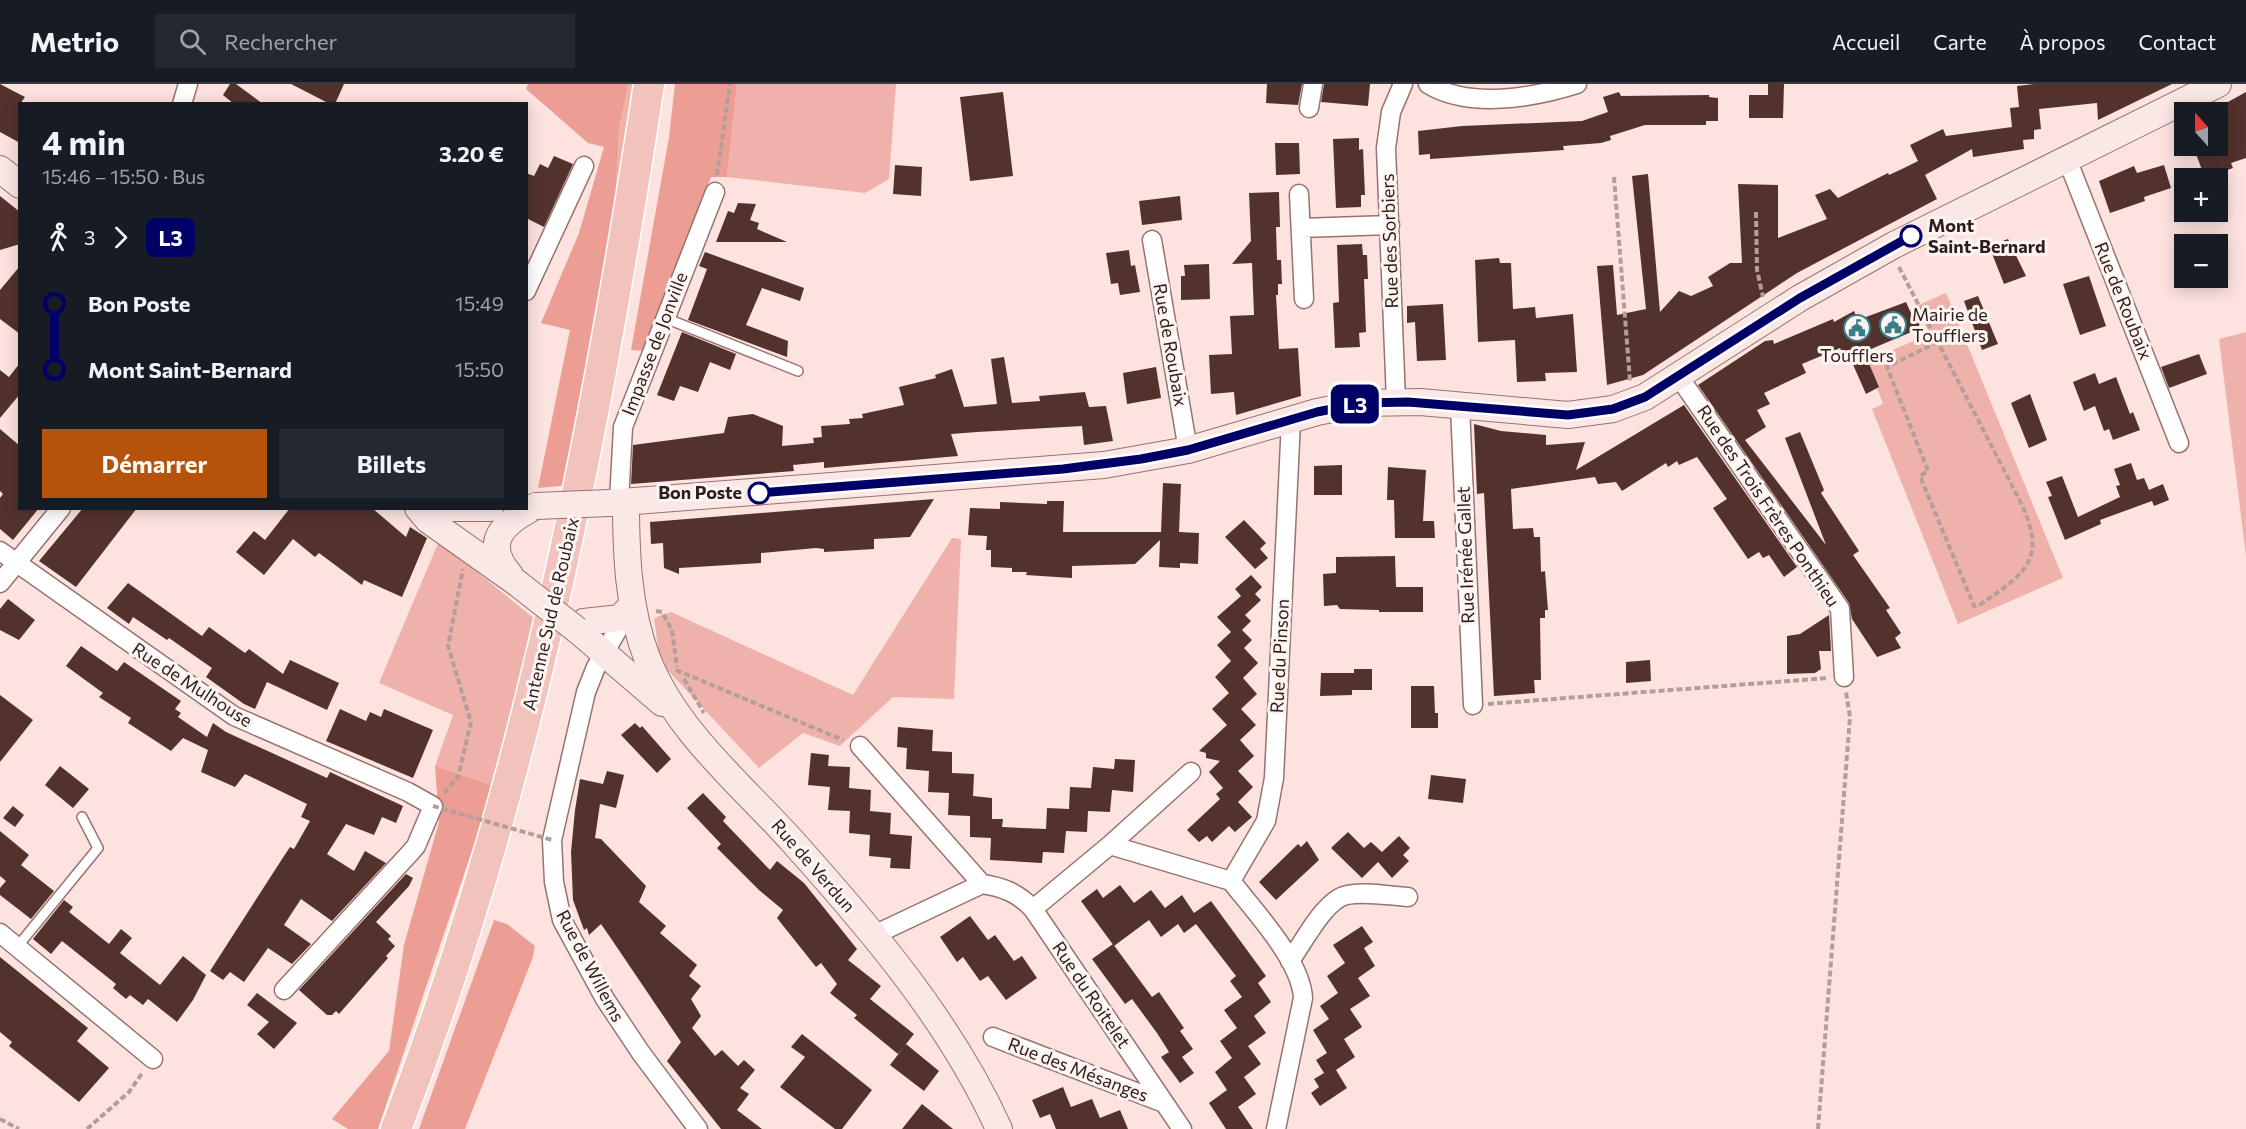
<!DOCTYPE html>
<html lang="fr">
<head>
<meta charset="utf-8">
<style>
  :root { --surface:#171b24; --page:#242831; --text:#f1f3f6; --muted:#9ea1a6; --line:#363941; --accent:#b45309 }
  body { margin:0; font-family:Commissioner,sans-serif; background:var(--page); color:var(--text); height:100vh; display:flex; flex-direction:column; font-size:22px; white-space:nowrap }
  * { box-sizing:border-box; margin:0 }
  p { font-size:20px; color:var(--muted) }
  .icon { flex:none; width:33px; height:33px; fill:none; stroke:currentColor; stroke-width:2; stroke-linecap:round; stroke-linejoin:round }
  .map { position:relative; flex:1; overflow:hidden }
  .side { position:absolute; left:18px; top:18px; width:510px; height:408px; display:flex; flex-direction:column; background:var(--surface); border-radius:0px; box-shadow:0 3px 15px #0003 }
  .side>* { flex:none }
  .badge { padding:0 12px; border-radius:9px; font-size:21px; line-height:39px }
  .needle { width:39px; rotate:339deg }
  .buttons { position:absolute; left:2174px; top:18px; display:grid; gap:12px }
  .buttons a { display:grid; place-items:center; width:54px; height:54px; border-radius:0px; background:var(--surface); box-shadow:0 3px 15px #0003; font-size:30px }
  .map>.badge { position:absolute; translate:-50% -50%; box-shadow:0 0 0 3px #fff }
  .legs { display:flex; align-items:center; gap:9px; height:66px; padding:0 24px; font-size:20px }
  .legs p { margin-inline-start:auto }
  .summary { display:flex; align-items:center; justify-content:space-between; height:102px; padding:0 24px }
  h1 { font-size:33px; font-weight:700; line-height:45px }
  .button { display:flex; gap:12px; margin-top:auto; padding:12px 24px }
  .button a { flex:1; height:69px; border-radius:0px; background:var(--accent); color:#fff; font-size:24px; font-weight:700; line-height:69px; text-align:center }
  .button a+a { background:var(--page); color:var(--text) }
  ul { padding:0 24px; list-style:none }
  li { display:flex; align-items:center; gap:21px; height:66px; font-size:22px }
  li i { display:grid; place-items:center; width:9px; height:100%; margin:0 8px; background:currentColor }
  li i::after { content:''; width:15px; height:15px; margin:-8px; border:4px solid; border-radius:50%; background:var(--surface) }
  li p { margin-inline-start:auto }
  li:first-child i { background:linear-gradient(#0000 50%,currentColor 0) }
  li:last-child i { background:linear-gradient(currentColor 50%,#0000 0) }
  header { display:flex; align-items:center; gap:36px; box-sizing:border-box; height:84px; padding:0 30px; background:var(--surface); border-bottom:2px solid var(--line) }
  header strong { font-size:28px }
  nav { display:flex; gap:33px; margin-inline-start:auto; font-size:21px }
  .search { width:420px; height:54px; background:var(--page); display:flex; align-items:center; gap:15px; box-sizing:border-box; padding:0 21px; border-radius:0px; color:var(--muted); font-size:22px }
  .map>svg:first-child { display:block }
</style>
</head>
<body>
<header>
<strong>Metrio</strong>
<div class="search"><svg class="icon" aria-label="search" viewBox="0 0 24 24"><circle cx="10" cy="10" r="6"/><path d="M15 15l6 6"/></svg>Rechercher</div>
<nav><a>Accueil</a><a>Carte</a><a>À propos</a><a>Contact</a></nav>
</header>
<div class="map">
<svg width="2246" height="1045" viewBox="0 0 2246 1045">
  <rect width="100%" height="100%" fill="#fde3df"/>
  <path fill="#efb2aa" d="M629,0H641L613,172L619,44Z
    M737,0H896L889,95L865,109L727,93Z
    M1946,209L2063,494L1958,540L1872,325L1883,320L1867,277L1930,250L1916,222Z
    M2246,248V472L2219,255Z
    M952,454L961,455L954,615L893,613L840,662L803,649L759,684L660,578L654,534L671,528L853,611Z
    M439,457L541,540L494,702L435,682L453,631L379,599Z"/>
  <path fill="#ec9e94" d="M528,0H629L619,44L613,172L571,401L538,404L570,246L541,239L579,149L604,63L588,59L526,5Z
    M675,0H737L727,93H711L645,267L631,266L669,53Z
    M435,682L494,702L378,1045H348L332,1035L389,967L404,861L439,738Z
    M494,836L507,840L535,862L533,873L465,1045H419Z"/>
  <path fill="#53322e" d="M0,0L25,13L20,20V59L0,48Z
    M230,0H236L263,20H234L223,11Z
    M291,0H344L335,20H330Z
    M1267,0H1302L1298,21L1266,19Z
    M1324,0H1370L1368,22L1321,18Z
    M1768,0H1784L1783,34H1749V11H1768Z
    M2034,0H2172L2098,36L2097,19L2039,25L2041,45L2034,46V55L2023,56L2024,65L1973,73L1972,65L1925,91L1937,115L1797,189L1643,291L1607,301L1597,182L1613,181L1617,231L1646,225L1632,92L1648,90L1660,228L1679,207L1691,212L1713,202L1708,193L1730,179H1742L1738,100L1778,101V154L1827,135L1815,111L1830,105L1838,114L1888,89L1889,91L1904,84L1918,77L1910,61L1943,45L1946,52L2012,43L2010,24L2019,23L2017,2Z
    M1003,8L1013,92L970,97L960,13Z
    M1619,8L1621,12L1709,11V13L1718,14V37H1706V41H1645L1610,52L1611,56L1601,59L1563,62L1564,66L1430,75V70L1419,71L1418,47L1462,42L1582,37L1608,28L1603,13Z
    M2246,8V74L2231,79L2233,84L2205,94L2193,62H2217V24Z
    M1359,54V66L1363,65L1365,111H1361V123L1336,124L1333,55Z
    M1275,59H1299L1300,90L1276,91Z
    M554,72L573,80L544,143L526,134V89L534,92L540,80L548,84Z
    M895,81L922,83L921,112L893,110Z
    M2164,81L2171,104L2144,113L2145,117L2110,129L2099,97L2134,82L2137,89Z
    M1279,108L1280,143H1276L1277,176H1281L1282,200H1278V211H1276L1279,265L1298,264L1301,312L1236,331L1234,308L1211,310L1209,271L1232,270L1230,232L1254,231L1252,179L1232,180L1251,157L1249,109Z
    M0,112L20,128V160L0,166Z
    M1180,112L1182,136L1142,141L1139,117Z
    M738,119L756,120L750,136L759,139L757,145L787,158H716L728,127L734,129Z
    M2008,155L2026,192L2004,200L1989,162Z
    M1362,160L1363,171H1367L1368,195H1364L1366,248L1359,249L1360,263L1335,264L1333,219L1339,218L1337,161Z
    M1129,166L1131,182L1135,181L1140,208L1120,211L1118,199L1111,200L1106,169Z
    M705,168L804,204L800,217L762,204L746,241L788,257L787,273L688,236L707,185L699,182Z
    M1499,174L1500,179H1511L1513,225L1535,223L1536,234L1573,230L1577,288L1545,289L1546,297L1517,298L1515,256L1478,258L1475,176Z
    M1209,180L1210,215L1181,216V192H1185L1184,181Z
    M20,182V250L0,235V206Z
    M2089,192L2106,242L2080,251L2063,200Z
    M1978,212L1998,260L1982,266L1964,217Z
    M1906,218L1911,229L1923,235L1916,246L1864,268L1879,303L1866,310L1847,267L1842,268L1840,264L1802,280L1806,289L1764,309L1770,320L1757,326L1766,343L1745,356L1826,461L1785,354L1800,348L1824,406L1821,409L1859,467L1853,471L1890,524L1886,526L1901,549L1895,554L1901,564L1877,573L1852,535L1849,519L1698,301L1765,257L1773,256L1774,260L1833,235L1834,238L1854,227L1858,236Z
    M1443,220L1446,276L1417,277L1415,238L1407,239V222Z
    M682,248L736,270L730,286L710,278L698,308L680,302L674,317L657,311Z
    M2199,270L2207,290L2169,304L2161,283Z
    M1004,273L1012,319L1040,317L1039,312L1085,308L1089,323L1106,322L1113,357L1084,361L1082,342L977,348L951,350L958,372L824,384V378L793,381L794,387L631,400L633,361L724,349L728,333L753,330L783,342L782,362L814,359L813,354L822,353L821,342L850,340L849,335L863,334L862,330L904,321L899,303L936,294L935,291L952,285L964,323L997,320L991,275Z
    M20,279V310L0,334V286L9,293Z
    M1156,283L1161,314L1127,320L1123,289Z
    M2095,289L2099,300L2116,293L2130,330L2133,328L2140,346L2113,356L2109,345L2104,347L2095,322L2084,327L2073,298Z
    M2030,310L2047,356L2029,364L2011,319Z
    M1684,321L1797,483L1784,493L1769,471L1763,474L1759,468L1748,475L1713,424L1727,415L1697,373L1679,381L1677,377L1668,383L1666,379L1622,407L1616,398L1598,400L1595,393L1511,405L1513,445L1533,444L1534,453H1540L1541,488L1545,487L1548,526H1545V534H1540L1541,596H1534L1535,609L1494,612L1484,409L1477,410L1474,340L1501,347L1546,351V361L1585,358L1576,386Z
    M0,345L20,362V424H39L13,456L0,445V414L3,410L0,407Z
    M2131,379L2137,396L2144,394L2149,406L2163,400L2169,416L2154,422L2152,417L2100,436L2101,440L2065,456L2048,413L2052,412L2046,398L2062,392L2078,433L2120,413L2116,402L2120,401L2114,385Z
    M1342,381V411H1314V382Z
    M1388,383L1426,386L1423,437H1434L1435,454H1395L1394,416H1387Z
    M1163,399L1181,400L1179,448L1199,449L1198,480L1180,479V484L1159,483L1160,456L1135,480L1072,482V494L1026,491L1027,488H1012V484L991,483V466H986L987,452L968,451L970,424L1000,425V418L1047,420V417H1064L1063,448H1161Z
    M934,415L910,453L874,455V465L824,468V465L816,464L761,469V479L679,484V490L664,484L663,459L651,460L650,438Z
    M83,424H137L76,503L39,477Z
    M290,424H372L406,453L410,443L427,454L402,513L364,496L362,501L319,469L315,473L293,455L264,491L236,468L254,447L265,456Z
    M1244,436L1266,459L1260,465L1268,474L1255,485L1225,453Z
    M1395,472L1396,503H1423V528H1379V526L1340,525L1337,521L1324,522L1323,490L1336,489V473Z
    M1251,491L1262,503L1255,510L1261,516L1245,531L1251,537L1242,546L1252,556L1244,564L1258,579L1243,594L1257,610L1241,625L1256,641L1240,656L1254,672L1238,687L1253,703L1238,718L1252,733L1235,748L1229,742L1212,758L1207,752L1199,758L1187,746L1220,715L1216,710L1223,704L1209,688L1220,677L1206,674V669L1199,667L1227,641L1212,625L1229,609L1215,593L1231,577L1217,561L1231,548L1217,533L1241,512L1235,505Z
    M128,499L202,552L209,543L245,569L249,565L283,590L290,576L339,599L327,626L267,598L255,625L244,620L206,593L212,584L179,561L169,554L167,556L133,533L129,540L107,524Z
    M8,515L35,536L19,556L0,546V525Z
    M1829,531L1831,567H1819L1821,585L1815,589L1787,590V552L1800,550Z
    M81,562L117,587L124,578L181,617L175,625L181,629L178,633L207,653L213,639L226,648L327,694L330,688L403,722L396,739L382,733L374,751L346,740L327,770L354,787L365,767L386,779L332,837L301,815L284,841L311,860L292,880L268,864L244,898L230,888L223,896L210,887L284,772L290,763L294,765L310,737L301,733L307,720L245,690L235,703L201,688L208,666L183,654L171,667L128,639L131,634L99,613L103,609L66,582Z
    M1650,576L1651,597L1626,599V578Z
    M1354,585H1372V606H1352V611L1320,612L1321,589H1354Z
    M1411,602H1434L1435,629H1438V644H1411Z
    M0,611L33,636L0,678Z
    M340,625L366,637L370,628L381,633L384,625L433,646L413,694L326,657Z
    M635,639L640,644L642,642L671,675L657,689L621,651Z
    M898,643L933,646L932,667L952,668V689L974,690L973,712L992,714V735H1003L1002,743L1046,745L1047,724L1069,725L1070,703L1091,704L1093,683L1114,685L1115,675L1135,676L1133,708L1112,706L1110,728L1088,727L1087,748L1066,747L1064,769L1043,768L1042,779L990,776L991,754L970,753V732L948,731L949,709L928,708L929,687L906,685L907,664L897,663Z
    M811,669L829,671L828,682L850,683L849,704L871,706L870,727L891,729L890,750L912,752L910,785L890,784L891,774L869,772L870,751L849,749L850,727L828,726L830,703L808,701Z
    M60,682L89,705L73,724L45,701Z
    M607,687L624,691L616,724L600,720L595,754L601,755L646,802L639,818L666,842L660,849L697,881L689,892L701,902L691,915L701,932L692,944L715,972L722,966L738,982L744,976L755,986L740,1004L749,1010L737,1026L762,1045H721L667,977L681,958L612,856L601,840L589,851L587,844L584,846L573,816L571,768L575,726L580,695L603,700Z
    M1431,691L1466,695L1463,719L1428,715Z
    M703,709L726,733L723,737L770,786L777,777L804,799L857,865L848,876L881,902L870,915L914,950L898,970L854,934L857,931L830,909L837,900L821,879L816,883L777,834L783,826L759,806L717,764L721,760L687,724Z
    M13,722L24,731L15,743L3,734Z
    M0,747L29,771L21,781L54,807L31,835L0,811V804L6,797L0,792Z
    M1348,748L1364,764L1371,758L1382,768L1399,752L1410,764L1403,771L1409,777L1392,794L1378,778L1362,794L1331,764Z
    M1307,757L1319,776L1276,816L1259,798L1298,760L1301,763Z
    M406,790L413,794L409,802L376,838L391,852L388,855L395,862L386,872L388,874L339,930L336,927L332,931H327L299,906Z
    M1120,801L1134,819L1151,806L1165,824L1182,811L1194,829L1211,817L1266,892L1258,899L1271,918L1254,932L1266,949L1248,962L1261,980L1244,993L1256,1010L1238,1023L1253,1045H1226L1209,1019L1227,1006L1215,988L1232,974L1220,957L1237,944L1224,926L1242,913L1230,897L1236,892L1196,840L1184,849L1178,840L1161,853L1149,836L1114,862L1081,817L1097,805L1103,814Z
    M64,816L73,823L69,828L109,860L121,845L132,854L120,869L160,901L183,872L206,891L193,916L177,938L148,915L143,921L130,911L126,915L113,904L116,900L62,857L51,870L33,855Z
    M970,832L988,856L995,851L1014,877L1022,872L1037,894L1006,916L988,892L980,897L963,873L957,878L940,853Z
    M1362,842L1373,858L1364,864L1375,882L1358,894L1370,912L1350,925L1362,943L1344,955L1355,973L1336,986L1347,1004L1320,1022L1311,1009L1319,1003L1314,995L1324,989L1316,976L1327,969L1313,946L1329,935L1320,922L1338,909L1327,892L1345,879L1333,861Z
    M1113,860L1152,913L1159,908L1184,944L1180,947L1193,965L1182,973L1194,989L1180,999L1161,973L1169,968L1157,949L1132,915L1125,920L1092,875Z
    M0,873L88,944L77,957L109,984L79,1018L9,962L12,958L0,948Z
    M257,909L297,939L274,965L257,950L269,938L247,921Z
    M802,950L872,1006L842,1045H835L780,1003L805,973L791,963Z
    M906,960L939,987L924,1007L890,981Z
    M1063,1003L1071,1023L1092,1015L1100,1034L1120,1026L1128,1045H1056L1050,1030L1040,1034L1032,1016Z
    M922,1020L953,1045H902Z"/>
  <g fill="none" stroke-linecap="round" stroke-linejoin="round">
    <defs>
      <path id="service" d="M665,234L798,287
        M17,863L98,764L82,733"/>
      <path id="minor" d="M1428,0C1469,25 1533,14 1577,0
        M182,20L188,0
        M1309,24L1313,0
        M2067,75L2179,359
        M1299,110L1304,215
        M1301,144L1390,141
        M1152,156L1188,366
        M526,207L584,82
        M1679,293L1840,525L1844,593
        M1396,317L1386,64L1391,28L1403,0
        M1460,322L1473,621
        M619,417L623,343L715,108
        M0,467L234,632L408,708L433,722L416,762L410,769L284,906
        M0,499L61,424
        M628,528L596,583L586,608L552,756L554,798L562,836L605,915L641,969L698,1045
        M860,662L982,800
        M1191,688L1110,761L1231,797
        M1033,825L1110,761
        M0,849L153,975
        M874,851L982,800C1003,803 1018,809 1033,825L1182,1045
        M1290,877C1303,859 1325,815 1347,811C1365,807 1389,812 1408,813
        M993,953L1164,1019
        M1276,1045L1303,914C1301,876 1254,827 1231,797L1266,737L1274,694L1291,337"/>
      <path id="secondary" d="M0,85L20,101
        M626,417C626,469 628,525 647,574C676,648 741,700 793,758C871,845 950,937 999,1045
        M609,419L1104,381L1188,366L1317,328L1362,319L1420,318L1568,331L1613,325L1645,313L1800,214L1894,161L2218,0
        M418,424L428,436L517,499
        M429,424H490
        M510,491C481,458 504,438 536,422
        M584,538L620,534L632,521
        M577,546L662,619"/>
      <path id="trunk" d="M396,1045C526,708 595,355 649,0"/>
    </defs>
    <use href="#service" stroke="#98726d" stroke-width="12"/>
    <use href="#minor" stroke="#98726d" stroke-width="21"/>
    <use href="#secondary" stroke="#98726d" stroke-width="28"/>
    <use href="#trunk" stroke="#fff" stroke-width="33"/>
    <path stroke="#b49e9b" stroke-width="4" stroke-dasharray="6 3" stroke-linecap="butt" d="M717,91L730,0
      M1614,93L1630,297
      M1756,128L1757,186L1763,213
      M1899,183L2020,417C2048,475 2026,489 1981,520L1974,522L1920,392L1928,387L1887,283L1938,258
      M656,527L662,528L672,546L677,583
      M676,586L843,656
      M684,595L704,629
      M1488,620L1828,594
      M444,709L458,693L471,638L448,562L463,485
      M0,1035L19,1045
      M87,1045L129,1008L143,988
      M1818,1045L1850,633L1846,608"/>
    <use href="#service" stroke="#fff" stroke-width="9"/>
    <use href="#minor" stroke="#fff" stroke-width="18"/>
    <use href="#secondary" stroke="#fae8e6" stroke-width="26"/>
    <use href="#trunk" stroke="#f2c2bc" stroke-width="30"/>
    <defs>
      <path id="secondary-bridge" d="M536,422L609,419
        M517,499L577,546"/>
    </defs>
    <use href="#secondary-bridge" stroke="#98726d" stroke-width="28" stroke-linecap="butt"/>
    <path stroke="#b49e9b" stroke-width="4" stroke-dasharray="6 3" stroke-linecap="butt" d="M433,722L552,756"/>
    <use href="#secondary-bridge" stroke="#fae8e6" stroke-width="26"/>
  </g>
  <g fill="none" stroke-linecap="round" stroke-linejoin="round">
    <defs>
      <path id="line-1" d="M759,409L1063,385L1141,375L1188,366L1317,328L1362,319L1408,318L1568,331L1613,325L1645,313L1800,214L1911,152"/>
    </defs>
    <use href="#line-1" stroke="#fff" stroke-width="14"/>
    <use href="#line-1" stroke="#006" stroke-width="9"/>
  </g>
  <defs>
    <symbol id="civic-ring" viewBox="-11 -11 22 22"><circle r="9.5" fill="#fef5f3" stroke="#377e88" stroke-width="1.5"/><path d="M-.6-6.5H3V-4.5H.6V-3L4-1V1h2V6H-6V1h2V-1L-.6-3ZM-1.2 2.5V6h2.4V2.5Z" fill="#377e88"/></symbol>
  </defs>
  <g fill-rule="evenodd">
    <use href="#civic-ring" x="1878" y="226" width="30" height="30"/>
    <use href="#civic-ring" x="1842" y="229" width="30" height="30"/>
  </g>
  <g fill="#fff" stroke="#006" stroke-width="3">
    <circle cx="1911" cy="152" r="10"/>
    <circle cx="759" cy="409" r="10"/>
  </g>
  <g text-anchor="middle" stroke-width="6" stroke-linejoin="round" paint-order="stroke">
    <g font-size="18" font-weight="bold" fill="#2c1d1b" stroke="#fef5f3" text-anchor="start">
      <text x="1928" y="148">Mont<tspan x="1928" dy="21">Saint-Bernard</tspan></text>
      <text x="742" y="415" text-anchor="end">Bon Poste</text>
    </g>
    <g font-size="18" fill="#2c1d1b" stroke="#fef5f3">
      <text transform="translate(1390 157) rotate(-92)" y="6">Rue des Sorbiers</text>
      <text transform="translate(2123 217) rotate(68)" y="6">Rue de Roubaix</text>
      <text transform="translate(655 260) rotate(-69)" y="6">Impasse de Jonville</text>
      <text transform="translate(1170 261) rotate(80)" y="6">Rue de Roubaix</text>
      <text transform="translate(1768 422) rotate(56)" y="6">Rue des Trois Frères Ponthieu</text>
      <text transform="translate(1466 471) rotate(-92)" y="6">Rue Irénée Gallet</text>
      <text transform="translate(551 530) rotate(-77)" y="6">Antenne Sud de Roubaix</text>
      <text transform="translate(1280 572) rotate(-87)" y="6">Rue du Pinson</text>
      <text transform="translate(192 601) rotate(33)" y="6">Rue de Mulhouse</text>
      <text transform="translate(813 782) rotate(49)" y="6">Rue de Verdun</text>
      <text transform="translate(590 882) rotate(62)" y="6">Rue de Willems</text>
      <text transform="translate(1091 911) rotate(56)" y="6">Rue du Roitelet</text>
      <text transform="translate(1078 986) rotate(21)" y="6">Rue des Mésanges</text>
    </g>
    <g font-size="18" fill="#2c1d1b" stroke="#fef5f3" text-anchor="start">
      <text x="1912" y="237">Mairie de<tspan x="1912" dy="21">Toufflers</tspan></text>
      <text x="1857" y="278" text-anchor="middle">Toufflers</text>
    </g>
  </g>
</svg>
<div class="buttons">
<a><svg class="needle" viewBox="-14 -14 28 28"><path d="M0-13l5 13h-10z" fill="#e53935"/><path d="M0 13l5-13h-10z" fill="#9ea1a6"/></svg></a>
<a>+</a>
<a>−</a>
</div>
<b class="badge" style="left:1355px;top:320px;background:#006;color:#fff">L3</b>
<section class="side">
<div class="summary"><div><h1>4 min</h1><p>15:46 – 15:50 · Bus</p></div><b>3.20 €</b></div>
<div class="legs"><svg class="icon" aria-label="walk" viewBox="0 0 24 24"><circle cx="13" cy="4" r="2"/><path d="M13 8l-2 6 4 7M11 14l-3 7M7 12l3-4h3l4 4"/></svg>3<svg class="icon" aria-label="forward" viewBox="0 0 24 24"><path d="M9 5l7 7-7 7"/></svg><b class="badge" style="background:#006;color:#fff">L3</b></div>
<ul>
<li><i style="color:#006"></i><b>Bon Poste</b><p>15:49</p></li>
<li><i style="color:#006"></i><b>Mont Saint-Bernard</b><p>15:50</p></li>
</ul>
<div class="button"><a>Démarrer</a><a>Billets</a></div>
</section>
</div>
</body>
</html>
